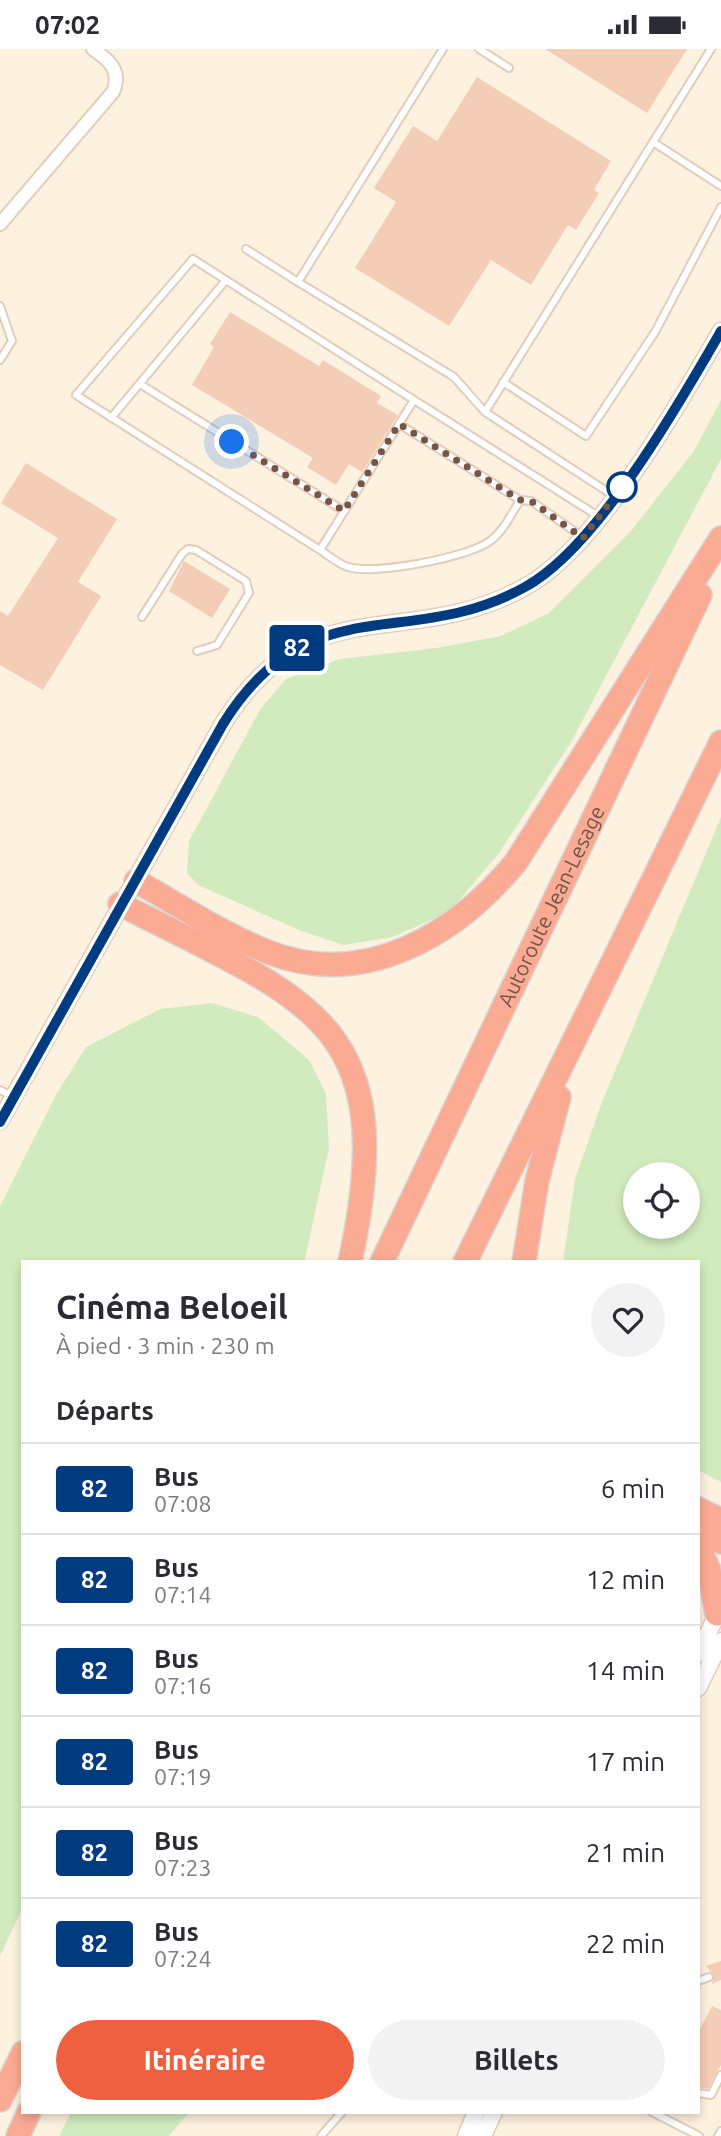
<!DOCTYPE html>
<html lang="fr">
<head>
<meta charset="utf-8">
<style>
  :root { --surface:#fff; --page:#f2f2f3; --text:#2b2b33; --muted:#7c7c81; --line:#e1e1e2; --accent:#ee603f }
  body { margin:0; font-family:Ubuntu,sans-serif; background:var(--page); color:var(--text); height:100vh; display:flex; flex-direction:column; font-size:26px; white-space:nowrap }
  * { box-sizing:border-box; margin:0 }
  p { font-size:23px; color:var(--muted) }
  .icon { flex:none; width:38px; height:38px; fill:none; stroke:currentColor; stroke-width:2; stroke-linecap:round; stroke-linejoin:round }
  .map { position:relative; flex:1; overflow:hidden }
  .side { position:absolute; left:21px; top:1211px; width:679px; height:854px; display:flex; flex-direction:column; background:var(--surface); border-radius:0px; box-shadow:0 4px 10px #0003 }
  .side>* { flex:none }
  .badge { padding:0 14px; border-radius:5px; font-size:24px; line-height:46px }
  .fabs { position:absolute; left:623px; top:1113px; display:grid; gap:14px }
  .fabs a { display:grid; place-items:center; width:77px; height:77px; border-radius:50%; background:var(--surface); box-shadow:0 4px 10px #0003; font-size:35px }
  .you { position:absolute; width:35px; height:35px; margin:-18px; border:5px solid #fff; border-radius:50%; background:#1a73e8; box-shadow:0 0 0 10px #1a73e833 }
  .map>.badge { position:absolute; translate:-50% -50%; box-shadow:0 0 0 4px #fff }
  h2 { padding:0 35px; font-size:26px; line-height:63px }
  .round { display:grid; place-items:center; flex:none; width:74px; height:74px; border-radius:37px; background:var(--page) }
  .headline { display:flex; align-items:center; justify-content:space-between; height:119px; padding:0 35px }
  h1 { font-size:33px; font-weight:600; line-height:52px }
  .action { display:flex; gap:14px; margin-top:auto; padding:14px 35px }
  .action a { flex:1; height:80px; border-radius:42px; background:var(--accent); color:#fff; font-size:28px; font-weight:600; line-height:80px; text-align:center }
  .action a+a { background:var(--page); color:var(--text) }
  ul { padding:0; list-style:none }
  li { display:flex; align-items:center; gap:21px; height:91px; padding:0 35px; border-top:2px solid var(--line) }
  li div { flex:1 }
  li b { display:block; font-size:26px }
  li em { font-style:normal }
  li .badge { min-width:77px; font-weight:700; text-align:center }
  .status { display:flex; justify-content:space-between; align-items:center; height:49px; padding:0 35px; background:var(--surface); direction:ltr }
  .status svg { height:19px; fill:currentColor }
  .map>svg:first-child { display:block }
</style>
</head>
<body>
<div class="status"><b>07:02</b><svg viewBox="0 0 49 12"><path d="M0 12V9h3v3zM5 12V6h3v6zM10 12V3h3v9zM15 12V0h3v12zM26 1h20v11H26zM47 4h2v5h-2z"/></svg></div>
<div class="map">
<svg width="721" height="2087" viewBox="0 0 721 2087">
  <rect width="100%" height="100%" fill="#fdf1e0"/>
  <path fill="#d2ebbe" fill-rule="evenodd" d="M721,351V410L570,695L499,804L449,863L393,888L343,896L299,881L198,836L187,824L189,792L261,659L286,630L340,610L436,599L501,587L549,564L631,482L694,402Z
    M721,768V1433L698,1421V1213H563L575,1130L602,1053ZM688,1125V1178H635V1125Z
    M212,954L258,968L309,1011L326,1045L329,1099L305,1210L304,1213H23V1858L0,1907V1157L57,1044L86,998L160,960Z
    M71,2063H189L169,2087H59Z"/>
  <path fill="#f4cdb7" d="M545,0H687L647,64Z
    M477,28L611,112L594,141L599,144L576,181L568,176L531,236L491,211L449,277L355,219L396,153L374,139L413,77L437,92Z
    M230,263L319,317L323,311L381,347L377,354L398,366L362,423L349,415L336,436L307,418L313,409L192,336L214,298L210,295Z
    M26,414L117,470L78,533L101,547L43,641L0,616V562L8,567L58,489L1,454Z
    M184,512L230,540L212,569L169,542Z
    M721,1912V1931L712,1935L714,1927L706,1917Z
    M712,1957L721,1961V2016L708,2040L698,2038V1984Z"/>
  <g fill="none" stroke-linecap="round" stroke-linejoin="round">
    <defs>
      <path id="service" d="M443,0L298,233L454,328L485,363
        M479,0L509,19
        M653,93L721,137
        M246,200L298,233
        M0,257L12,292L0,311
        M503,333L586,387L655,283L721,158
        M140,335L344,462
        M111,369L226,231
        M399,375L520,451L531,452L581,487
        M614,447L485,363L711,0
        M520,451C511,466 502,485 487,494C463,509 375,526 348,518C338,515 328,506 320,501L414,351L598,467
        M320,501L76,346L193,210L414,351
        M142,568L182,505L188,500L196,501L246,532L249,544L217,596L197,602
        M0,1041L12,1047
        M698,1932L709,1928
        M698,2044L711,2046L721,2026
        M652,2063L699,2087
        M321,2087L342,2063
        M718,2087L721,2082"/>
      <path id="minor" d="M0,175L113,43C122,22 109,11 93,0"/>
      <path id="tertiary" d="M0,1072L223,675C311,534 406,604 525,538C597,499 679,355 721,282
        M698,1605L721,1557
        M698,1639L721,1592
        M466,2087L476,2063
        M483,2087L494,2063"/>
      <g id="motorway">
        <path d="M136,832C179,856 222,885 268,903C364,941 456,886 516,813L721,489"/>
        <path d="M120,855C308,952 403,970 350,1213"/>
        <path id="s1" d="M382,1213L700,546"/>
        <path d="M465,1213L721,693"/>
        <path d="M524,1213L537,1132L559,1048"/>
        <path d="M698,1460L721,1471"/>
        <path d="M698,1485L721,1493"/>
        <path d="M698,1497L709,1521L717,1565"/>
        <path d="M0,2051L23,2004"/>
        <path d="M18,2087L29,2063"/>
      </g>
    </defs>
    <use href="#service" stroke="#e2cdbc" stroke-width="10"/>
    <use href="#minor" stroke="#e2cdbc" stroke-width="16"/>
    <use href="#tertiary" stroke="#e2cdbc" stroke-width="19"/>
    <use href="#motorway" stroke="#dbd3cf" stroke-width="26"/>
    <use href="#service" stroke="#fff" stroke-width="6"/>
    <use href="#minor" stroke="#fff" stroke-width="12"/>
    <use href="#tertiary" stroke="#fff" stroke-width="16"/>
    <use href="#motorway" stroke="#fbab94" stroke-width="23"/>
  </g>
  <g fill="none" stroke-linecap="round" stroke-linejoin="round">
    <defs>
      <path id="line" d="M0,1073L223,675C311,534 406,604 525,538C597,499 679,355 721,282"/>
    </defs>
    <use href="#line" stroke="#fff" stroke-width="16"/>
    <use href="#line" stroke="#003b80" stroke-width="10"/>
    <path stroke="#755546" stroke-width="7" stroke-dasharray="0 12.6" d="M232,393L344,462L399,375L520,451L531,452L583,489L623,436L622,438"/>
  </g>
  <circle fill="#fff" stroke="#003b80" stroke-width="3.5" cx="622" cy="438" r="14"/>
  <g text-anchor="middle" stroke-width="6" stroke-linejoin="round" paint-order="stroke">
    <g font-size="21" fill="#755546" stroke="#fff5e8">
      <text dy="7" stroke="none"><textPath href="#s1" startOffset="394">Autoroute Jean-Lesage</textPath></text>
    </g>
  </g>
</svg>
<div class="fabs">
<a><svg class="icon" aria-label="locate" viewBox="0 0 24 24"><circle cx="12" cy="12" r="6"/><path d="M12 2v4M12 18v4M2 12h4M18 12h4"/></svg></a>
</div>
<div class="you" style="left:232px;top:393px"></div>
<b class="badge" style="left:297px;top:599px;background:#003b80;color:#fff">82</b>
<section class="side">
<div class="headline"><div><h1>Cinéma Beloeil</h1><p>À pied · 3 min · 230 m</p></div><a class="round"><svg class="icon" aria-label="heart" viewBox="0 0 24 24"><path d="M12 20l-8-8c-3-5 5-10 8-4 3-6 11-1 8 4z"/></svg></a></div>
<h2>Départs</h2>
<ul>
<li><span class="badge" style="background:#003b80;color:#fff">82</span><div><b>Bus</b><p>07:08</p></div><em>6 min</em></li>
<li><span class="badge" style="background:#003b80;color:#fff">82</span><div><b>Bus</b><p>07:14</p></div><em>12 min</em></li>
<li><span class="badge" style="background:#003b80;color:#fff">82</span><div><b>Bus</b><p>07:16</p></div><em>14 min</em></li>
<li><span class="badge" style="background:#003b80;color:#fff">82</span><div><b>Bus</b><p>07:19</p></div><em>17 min</em></li>
<li><span class="badge" style="background:#003b80;color:#fff">82</span><div><b>Bus</b><p>07:23</p></div><em>21 min</em></li>
<li><span class="badge" style="background:#003b80;color:#fff">82</span><div><b>Bus</b><p>07:24</p></div><em>22 min</em></li>
</ul>
<div class="action"><a>Itinéraire</a><a>Billets</a></div>
</section>
</div>
</body>
</html>
